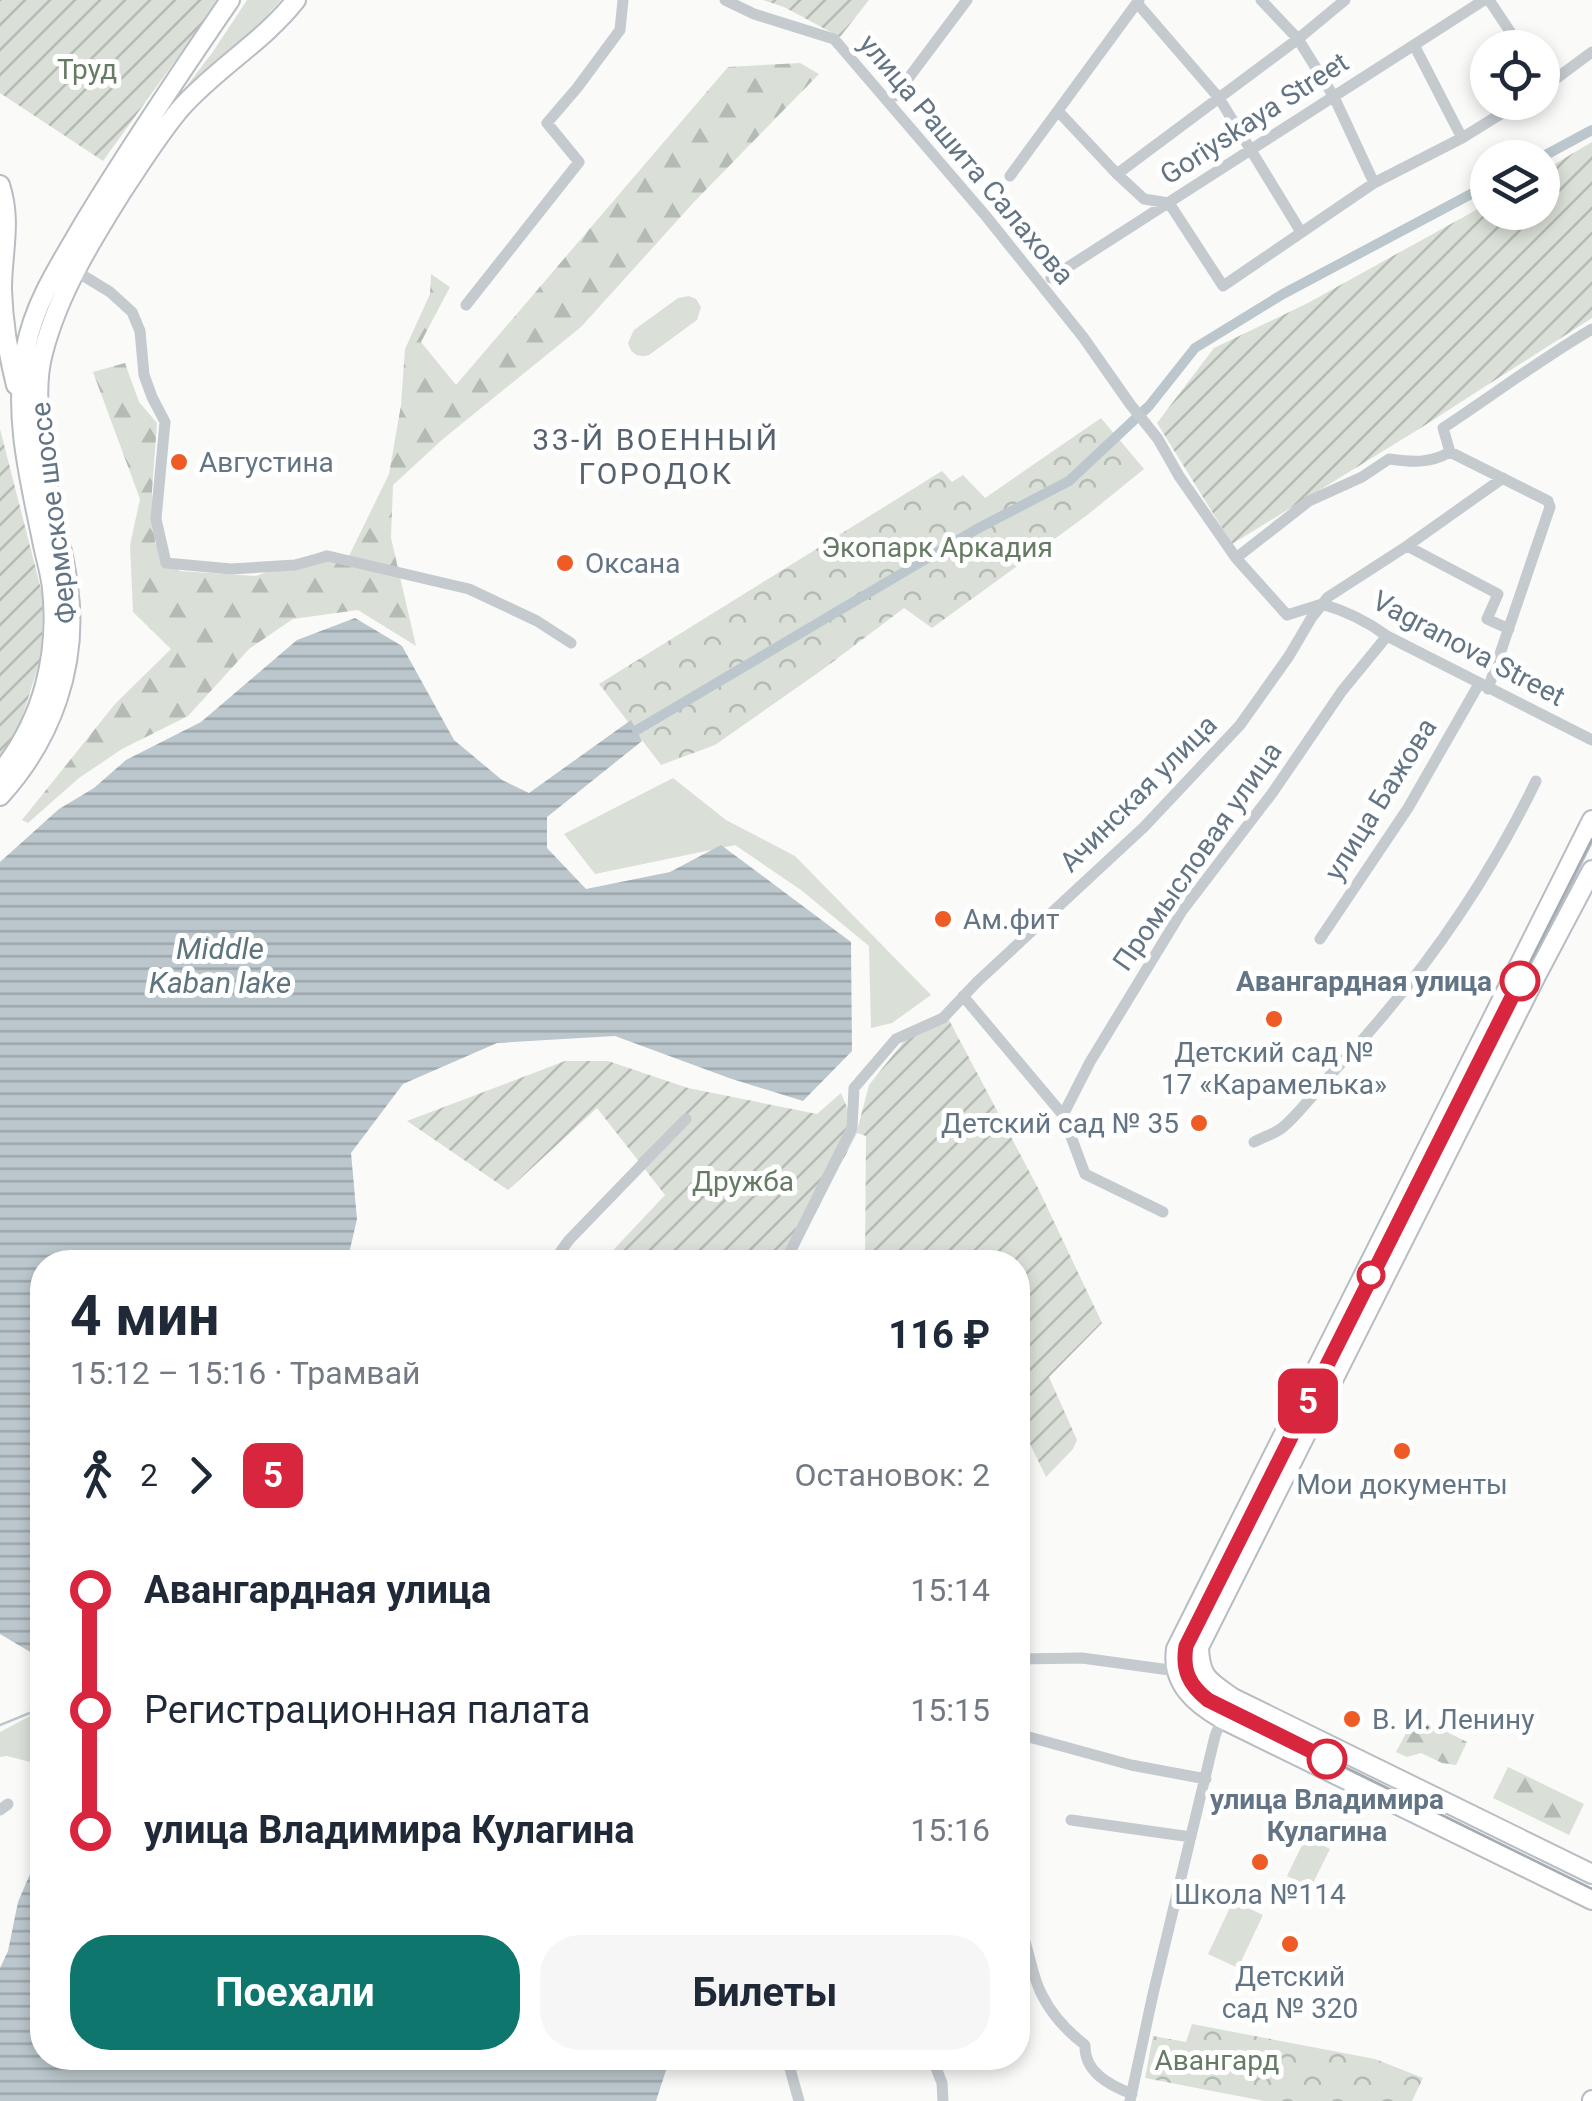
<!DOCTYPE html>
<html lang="ru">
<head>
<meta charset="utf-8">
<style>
  :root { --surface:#fff; --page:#f6f6f7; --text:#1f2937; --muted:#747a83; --accent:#0f766e }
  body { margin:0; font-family:Roboto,sans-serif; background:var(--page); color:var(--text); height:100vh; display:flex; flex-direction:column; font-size:38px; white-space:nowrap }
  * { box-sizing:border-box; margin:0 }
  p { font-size:32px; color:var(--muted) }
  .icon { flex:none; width:55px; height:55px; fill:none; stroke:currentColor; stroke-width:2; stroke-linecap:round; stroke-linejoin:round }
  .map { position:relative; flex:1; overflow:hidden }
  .side { position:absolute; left:30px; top:1250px; width:1000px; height:820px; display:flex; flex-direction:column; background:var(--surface); border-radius:40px; box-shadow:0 5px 15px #0003 }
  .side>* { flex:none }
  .badge { padding:0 20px; border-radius:15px; font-size:35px; line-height:65px }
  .buttons { position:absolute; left:1470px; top:30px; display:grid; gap:20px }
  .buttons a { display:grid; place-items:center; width:90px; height:90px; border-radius:50%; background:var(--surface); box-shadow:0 5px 15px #0003; font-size:50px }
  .map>.badge { position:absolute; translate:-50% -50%; box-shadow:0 0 0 5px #fff }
  .legs { display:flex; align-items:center; gap:15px; height:110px; padding:0 40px; font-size:32px }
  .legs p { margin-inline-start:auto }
  .summary { display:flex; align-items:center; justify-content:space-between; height:170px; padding:0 40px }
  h1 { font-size:55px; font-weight:700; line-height:75px }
  .primary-button { display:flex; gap:20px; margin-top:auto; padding:20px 40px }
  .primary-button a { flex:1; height:115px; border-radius:40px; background:var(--accent); color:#fff; font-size:40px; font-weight:700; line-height:115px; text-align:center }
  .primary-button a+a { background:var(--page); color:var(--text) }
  ul { padding:0 40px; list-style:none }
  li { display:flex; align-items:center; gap:35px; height:120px; font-size:38px }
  li i { display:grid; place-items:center; width:15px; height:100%; margin:0 12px; background:currentColor }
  li i::after { content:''; width:25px; height:25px; margin:-12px; border:8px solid; border-radius:50%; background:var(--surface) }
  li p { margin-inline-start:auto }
  li:first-child i { background:linear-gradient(#0000 50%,currentColor 0) }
  li:last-child i { background:linear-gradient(currentColor 50%,#0000 0) }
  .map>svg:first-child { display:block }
</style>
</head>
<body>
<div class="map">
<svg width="1592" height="2101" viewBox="0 0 1592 2101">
  <defs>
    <pattern id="forest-firs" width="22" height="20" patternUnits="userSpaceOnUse" patternTransform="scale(2.5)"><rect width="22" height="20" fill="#dae0d7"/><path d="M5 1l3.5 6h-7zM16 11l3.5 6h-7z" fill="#b4bab4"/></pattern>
    <pattern id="park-crowns" width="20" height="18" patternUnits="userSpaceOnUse" patternTransform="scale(2.5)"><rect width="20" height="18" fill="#dae0d7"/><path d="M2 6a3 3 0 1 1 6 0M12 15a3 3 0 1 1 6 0" fill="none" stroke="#b4bab4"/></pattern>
    <pattern id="garden-furrows" width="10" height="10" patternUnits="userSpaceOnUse" patternTransform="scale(2.5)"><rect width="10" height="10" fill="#dae0d7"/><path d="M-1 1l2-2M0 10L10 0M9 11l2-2" fill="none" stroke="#b4bab4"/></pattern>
    <pattern id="water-rules" width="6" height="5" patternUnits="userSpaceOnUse" patternTransform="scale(2.5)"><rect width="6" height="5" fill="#bbc7cc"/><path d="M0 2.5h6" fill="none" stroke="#9ca6ab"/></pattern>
  </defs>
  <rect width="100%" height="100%" fill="#fafaf8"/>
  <path fill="#dae0d7" d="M247,0H281L259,24L196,82L152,131L212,53Z
    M689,296L696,299L701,307L697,320L649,355C638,358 631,354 628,343L634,330L678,298Z
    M673,778L726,820L795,856L931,995L892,1023L871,1028L869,946L801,890L735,845L595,874L564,834Z
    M32,1715L42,1719V1765L7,1756L0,1757V1732Z
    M1306,1837L1330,1849L1311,1887L1287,1876Z
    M1233,1901L1263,1915L1238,1968L1208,1954Z"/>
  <path fill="url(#forest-firs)" d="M800,63L819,74L694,202L581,327L443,439L393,485L391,538L416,646L358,610L293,619L249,649L188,716L122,749L79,778L28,823L22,820L115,704L171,649L133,612L130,545L140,499L93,372L125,363L139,402L157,423L152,491L155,543L180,571L256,576L326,550L348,558L389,474L401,405L405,349L430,294L431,274L450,287L421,342L456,385L728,67Z
    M1415,1716L1467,1742L1456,1765L1442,1763L1421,1753L1407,1757L1396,1752Z
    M1508,1767L1584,1804L1569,1835L1493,1798Z"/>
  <path fill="url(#park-crowns)" d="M1101,418L1144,469L1086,516L932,628L904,608L822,670L715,745L661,765L599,684L942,471L952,482L963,475L985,498Z
    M1192,2024L1375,2059L1423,2078L1412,2101H1264L1145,2078L1153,2036L1186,2042Z"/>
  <path fill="url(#garden-furrows)" d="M0,0H219L103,161L0,93Z
    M763,0H869L840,37L784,7Z
    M1592,142V318L1419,429L1232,544L1157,423L1214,348L1306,304L1487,204L1488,212H1542L1543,171Z
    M0,429L43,597L42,654L14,743L0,759Z
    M949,1020L1038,1188L1102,1323L1049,1377L1077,1440L1073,1449L1046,1477L1018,1419V1262H865L866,1136L857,1133L790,1262H602L665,1195L597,1108L508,1190L407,1121L565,1061H608L688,1088L817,1114L841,1093L857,1131L869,1085L909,1035Z"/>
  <path fill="url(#water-rules)" d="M355,618L402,646L454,740L502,780L529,793L631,720L642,741L547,817V848L586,889L670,872L721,845L851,942L852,1051L803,1101L729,1078L615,1036L497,1043L403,1084L351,1153L357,1219L347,1262H42V1659L0,1634V862L59,809L94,788L126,760L201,722L297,640Z
    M42,1846V2058H670L656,2101H0V1968L8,1951L18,1902Z"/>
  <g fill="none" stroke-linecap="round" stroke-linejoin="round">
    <path stroke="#bbc7cc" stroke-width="2.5" d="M0,1725L42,1708"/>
    <path stroke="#bbc7cc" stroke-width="10" d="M1540,158L1592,130
      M637,730L975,530L1069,481L1149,406L1195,348L1283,294L1488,185"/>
    <defs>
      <path id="secondary" d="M0,185C12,221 2,253 2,289C3,322 8,353 16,385
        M0,773C43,720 59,655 52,588C50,570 44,553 41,535C28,473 13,410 26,347C35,301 61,263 84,223C130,147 180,73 230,0
        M0,796C52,739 79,664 68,586C62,538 46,494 41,444C39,414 35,383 43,353C58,294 91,241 123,190C141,163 159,134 180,109C215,69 263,42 296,0
        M1592,820L1176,1649C1171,1684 1196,1704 1222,1719L1592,1900
        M1592,870L1537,974L1199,1647C1200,1678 1209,1681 1233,1698L1592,1874
        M1592,2101V2100"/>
    </defs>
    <use href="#secondary" stroke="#b7bdc3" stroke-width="22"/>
    <path stroke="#c5cace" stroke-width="11" d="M725,0L754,14L834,39L985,215L1083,337L1130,404L1158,439L1179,476L1236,558L1287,615L1322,604
      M1261,0L1298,39L1334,97L1374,183
      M1489,0L1521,48
      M1137,3L1219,98L1301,232
      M1414,45L1462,138
      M1542,89L1592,52
      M895,96L967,0
      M1058,111L1117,174L1144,199L1169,203L1223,286L1374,183L1462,138L1520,102
      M1117,174L1298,39L1345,0
      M1010,176L1139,0
      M74,270L110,292L132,312L140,331L144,375L152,397L165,422L156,519L166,563L231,569L295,565L328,556L469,589L537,621L571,643
      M1051,278L1484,0
      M466,305L579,162L547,123L577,88L620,30L623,0
      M1407,546L1498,594L1487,619L1509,629
      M1236,558L1309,501L1362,477L1389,459C1412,462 1429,464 1450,452
      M1322,604C1346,611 1367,621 1387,636L1592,740
      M1488,689L1550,507L1548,501L1450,452L1443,428C1493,395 1541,359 1592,329
      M1320,939L1408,808L1479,684
      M963,996L1063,1115L1085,1174L1163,1212
      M1063,1115L1090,1062L1182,911L1273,792L1342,691L1387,636
      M1254,1142C1263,1137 1274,1134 1282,1128C1301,1112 1317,1089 1334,1071C1414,986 1485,887 1536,781
      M553,1262L569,1240L686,1119
      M785,1262L852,1128L854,1088L896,1039L943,1018L977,982L1144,827L1240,725L1289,656L1312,617L1328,597L1407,546L1503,478
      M1018,1659L1082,1658L1177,1671
      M1018,1734L1131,1765L1206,1779
      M0,1810L8,1804
      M1071,1820L1191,1837
      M1018,1924C1030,1947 1030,1973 1042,1995C1052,2015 1068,2032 1085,2045C1084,2072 1109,2085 1132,2094
      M787,2058L799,2101
      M932,2058L942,2083L943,2101
      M1130,2101L1153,1994L1215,1736L1222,1719"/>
    <use href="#secondary" stroke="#fff" stroke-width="18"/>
    <path stroke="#a4abb2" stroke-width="2.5" d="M1592,839L1192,1633L1184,1660L1187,1676L1197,1691L1209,1700L1592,1889"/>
  </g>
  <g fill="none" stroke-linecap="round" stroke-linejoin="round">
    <defs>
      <path id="line-1" d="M1327,1759L1208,1700C1189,1685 1182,1670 1186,1646L1520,981"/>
    </defs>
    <use href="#line-1" stroke="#fff" stroke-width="22"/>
    <use href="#line-1" stroke="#d7263d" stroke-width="15"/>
  </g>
  <g fill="#ee5b24" stroke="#fff" stroke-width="4">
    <circle cx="179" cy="462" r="10"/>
    <circle cx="565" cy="563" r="10"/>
    <circle cx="943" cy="919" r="10"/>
    <circle cx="1274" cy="1019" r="10"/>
    <circle cx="1199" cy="1123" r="10"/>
    <circle cx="1402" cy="1451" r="10"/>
    <circle cx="1352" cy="1719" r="10"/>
    <circle cx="1260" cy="1862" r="10"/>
    <circle cx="1290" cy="1944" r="10"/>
  </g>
  <g fill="#fff" stroke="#d7263d" stroke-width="5">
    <circle cx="1520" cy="981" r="18"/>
    <circle cx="1371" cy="1275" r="12"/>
    <circle cx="1327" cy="1759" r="18"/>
  </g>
  <g text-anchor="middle" stroke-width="10" stroke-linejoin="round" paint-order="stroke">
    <g font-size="28" fill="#667b63" stroke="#fff">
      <text x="87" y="79">Труд</text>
      <text x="937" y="557">Экопарк Аркадия</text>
      <text x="743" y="1191">Дружба</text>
      <text x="1217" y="2070">Авангард</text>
    </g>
    <g font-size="28" fill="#637585" stroke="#fff">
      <text transform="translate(1254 118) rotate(-33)" y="10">Goriyskaya Street</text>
      <text transform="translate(967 159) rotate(50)" y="10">улица Рашита Салахова</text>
      <text transform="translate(53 513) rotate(-97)" y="10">Фермское шоссе</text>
      <text transform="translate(1469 648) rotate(28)" y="10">Vagranova Street</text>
      <text transform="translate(1138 793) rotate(-45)" y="10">Ачинская улица</text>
      <text transform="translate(1380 799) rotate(-58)" y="10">улица Бажова</text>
      <text transform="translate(1197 856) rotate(-55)" y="10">Промысловая улица</text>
    </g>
    <g font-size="28" fill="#637585" stroke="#fff" text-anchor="start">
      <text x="199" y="472">Августина</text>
      <text x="585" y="573">Оксана</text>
      <text x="963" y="929">Ам.фит</text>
      <text x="1274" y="1062" text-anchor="middle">Детский сад №<tspan x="1274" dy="32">17 «Карамелька»</tspan></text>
      <text x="1179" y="1133" text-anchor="end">Детский сад № 35</text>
      <text x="1402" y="1494" text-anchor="middle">Мои документы</text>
      <text x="1372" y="1729">В. И. Ленину</text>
      <text x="1260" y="1904" text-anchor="middle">Школа №114</text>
      <text x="1290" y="1986" text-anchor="middle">Детский<tspan x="1290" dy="32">сад № 320</tspan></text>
    </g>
    <g font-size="28" font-weight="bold" fill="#637585" stroke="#fff" text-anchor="end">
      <text x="1492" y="991">Авангардная улица</text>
      <text x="1327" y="1809" text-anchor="middle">улица Владимира<tspan x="1327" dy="32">Кулагина</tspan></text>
    </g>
    <g font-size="30" letter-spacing="2.5" fill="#56636f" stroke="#fff">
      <text x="656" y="450">33-Й ВОЕННЫЙ<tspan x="656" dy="34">ГОРОДОК</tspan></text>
    </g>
    <g font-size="30" font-style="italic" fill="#5e747e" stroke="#fff">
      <text x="220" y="959">Middle<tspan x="220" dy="34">Kaban lake</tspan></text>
    </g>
  </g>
</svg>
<div class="buttons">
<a><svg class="icon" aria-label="locate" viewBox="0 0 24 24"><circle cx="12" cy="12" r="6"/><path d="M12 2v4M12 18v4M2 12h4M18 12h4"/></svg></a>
<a><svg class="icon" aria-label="layers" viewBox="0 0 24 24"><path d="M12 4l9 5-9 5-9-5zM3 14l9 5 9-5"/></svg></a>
</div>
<b class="badge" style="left:1308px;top:1401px;background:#d7263d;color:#fff">5</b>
<section class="side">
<div class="summary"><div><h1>4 мин</h1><p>15:12 – 15:16 · Трамвай</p></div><b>116 ₽</b></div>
<div class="legs"><svg class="icon" aria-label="walk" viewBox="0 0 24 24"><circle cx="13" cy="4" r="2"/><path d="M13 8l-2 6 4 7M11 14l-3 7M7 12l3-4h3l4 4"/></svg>2<svg class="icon" aria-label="forward" viewBox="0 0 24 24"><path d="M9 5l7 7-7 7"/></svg><b class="badge" style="background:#d7263d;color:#fff">5</b><p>Остановок: 2</p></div>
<ul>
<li><i style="color:#d7263d"></i><b>Авангардная улица</b><p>15:14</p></li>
<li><i style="color:#d7263d"></i><span>Регистрационная палата</span><p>15:15</p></li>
<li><i style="color:#d7263d"></i><b>улица Владимира Кулагина</b><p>15:16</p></li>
</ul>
<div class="primary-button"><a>Поехали</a><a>Билеты</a></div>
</section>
</div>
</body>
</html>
